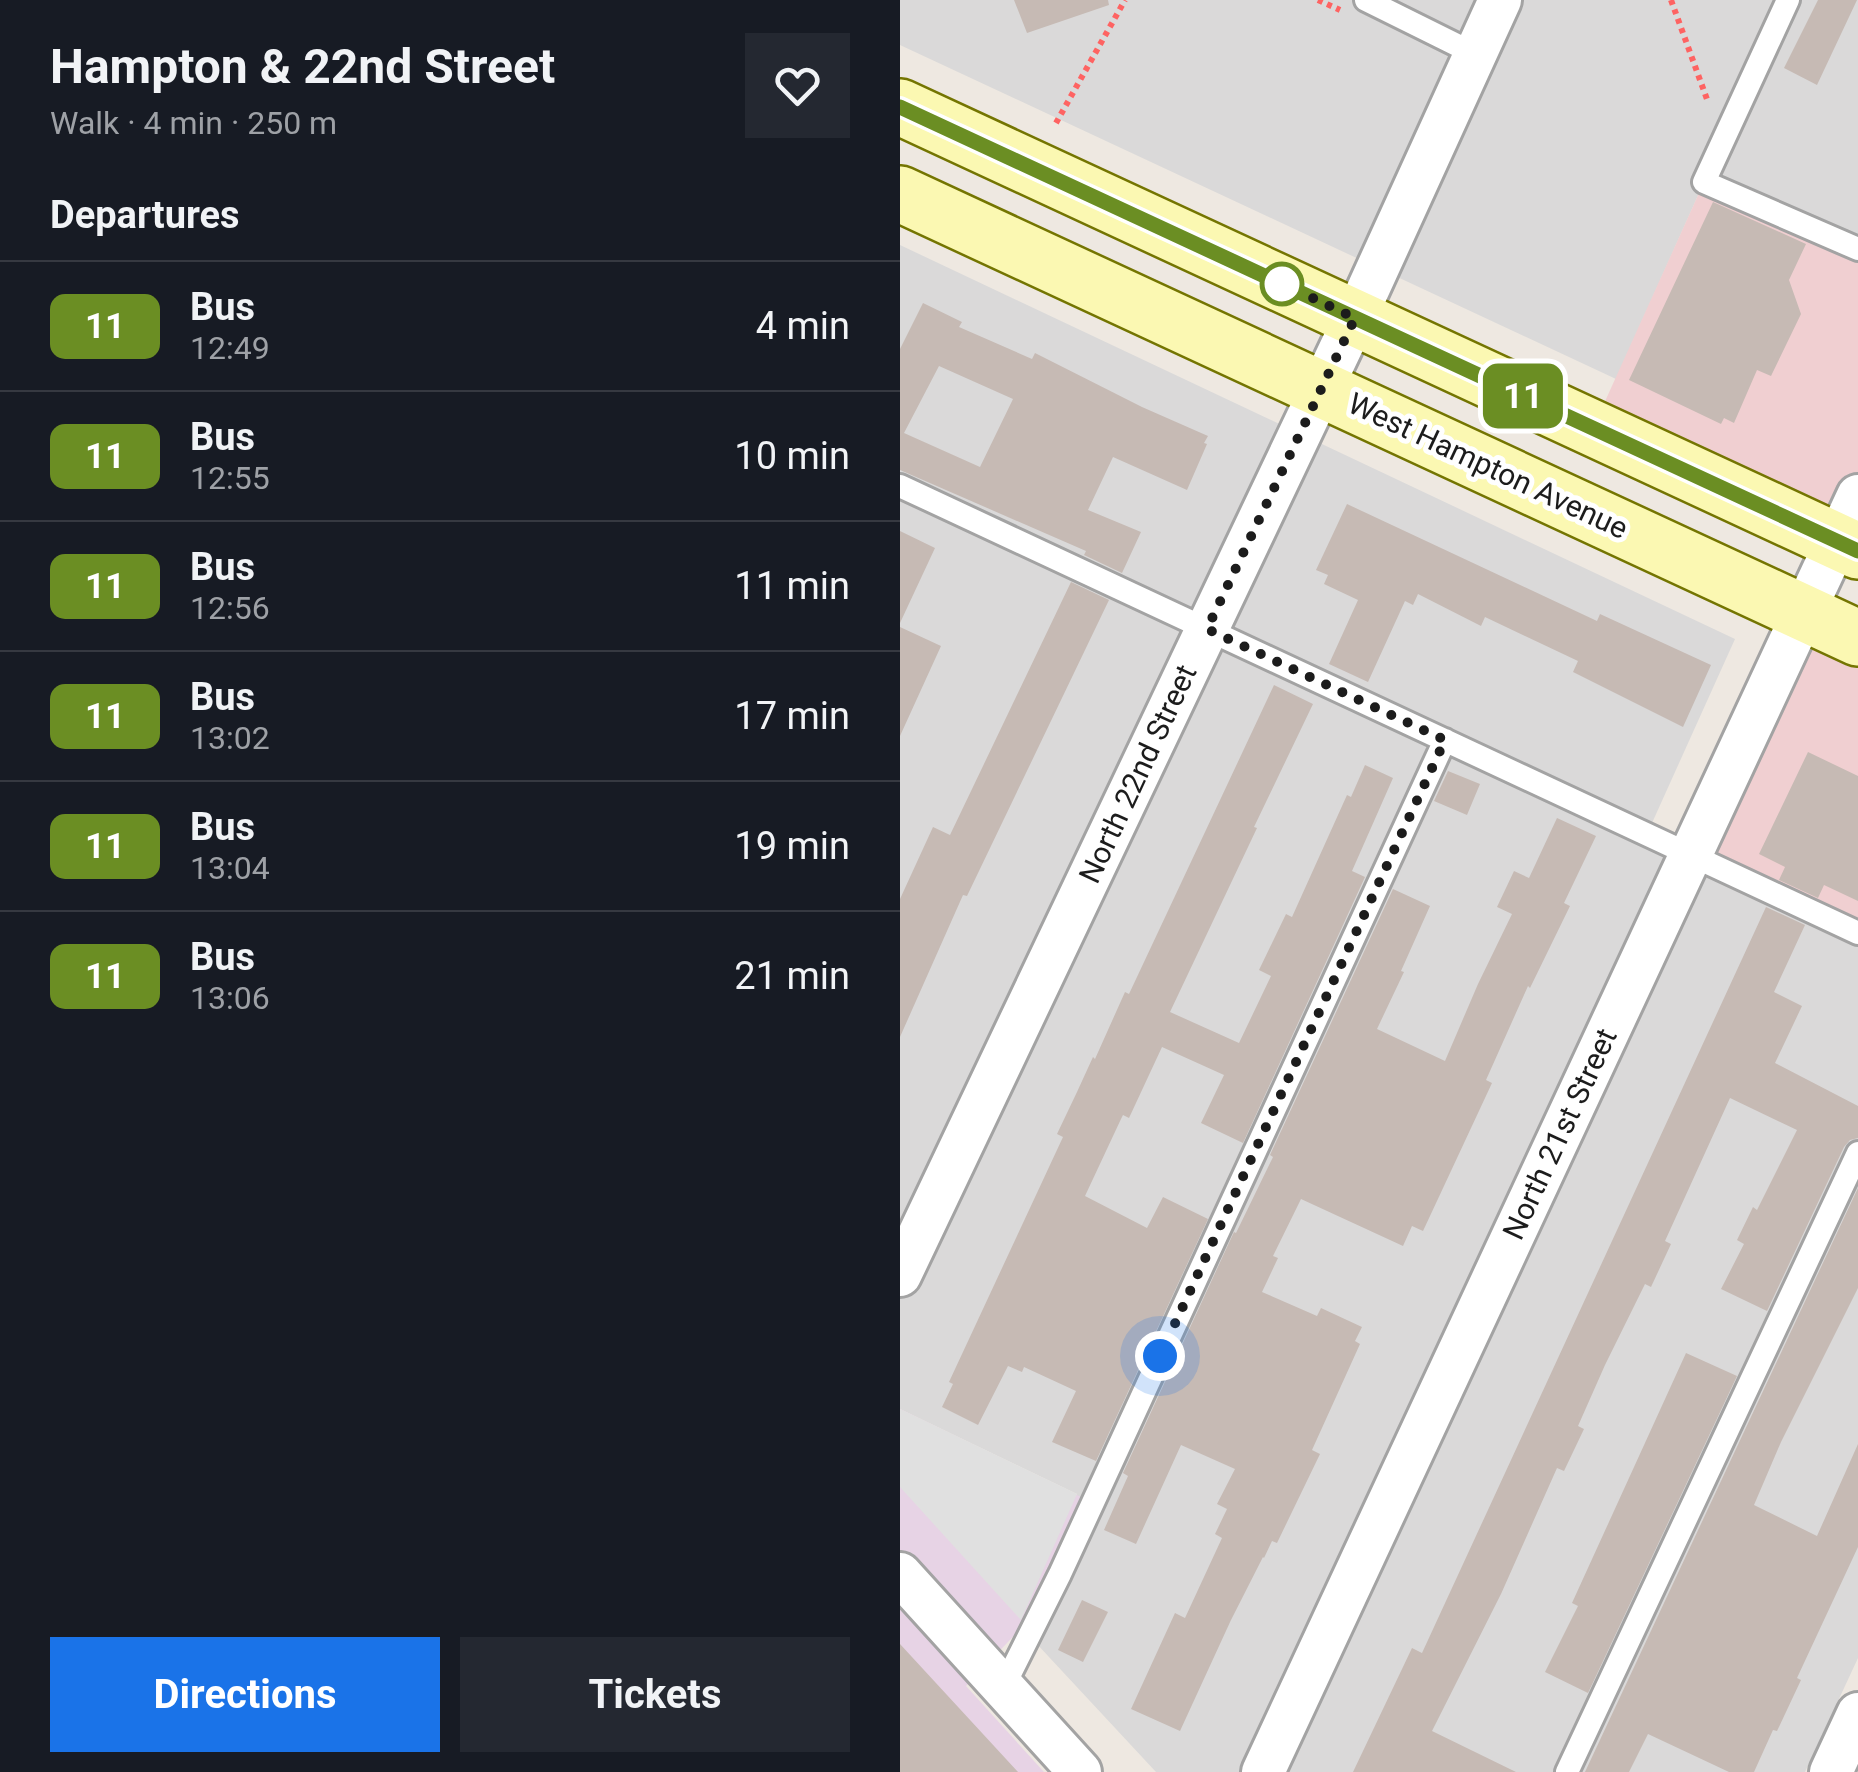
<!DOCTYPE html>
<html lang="en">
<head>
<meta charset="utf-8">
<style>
  :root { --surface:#171b24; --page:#242831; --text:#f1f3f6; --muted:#9ea1a6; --line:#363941; --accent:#1a73e8 }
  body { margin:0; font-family:Roboto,sans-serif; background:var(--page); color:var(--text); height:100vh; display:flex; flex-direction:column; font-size:38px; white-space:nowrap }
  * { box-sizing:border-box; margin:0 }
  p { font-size:32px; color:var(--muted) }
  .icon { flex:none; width:55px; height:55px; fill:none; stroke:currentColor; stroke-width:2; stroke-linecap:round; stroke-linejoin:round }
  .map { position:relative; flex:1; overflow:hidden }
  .drawer { display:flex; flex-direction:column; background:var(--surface); width:900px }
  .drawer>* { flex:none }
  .badge { padding:0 20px; border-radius:15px; font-size:35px; line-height:65px }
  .you { position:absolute; width:50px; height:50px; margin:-25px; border:8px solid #fff; border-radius:50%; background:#1a73e8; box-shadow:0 0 0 15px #1a73e833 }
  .map>.badge { position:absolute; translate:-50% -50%; box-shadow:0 0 0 5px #fff }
  h2 { padding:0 50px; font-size:38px; line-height:90px }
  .round { display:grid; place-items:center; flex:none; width:105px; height:105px; border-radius:0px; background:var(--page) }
  .head { display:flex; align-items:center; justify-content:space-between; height:170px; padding:0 50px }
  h1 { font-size:48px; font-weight:700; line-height:75px }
  .action { display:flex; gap:20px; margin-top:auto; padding:20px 50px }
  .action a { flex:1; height:115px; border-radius:0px; background:var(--accent); color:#fff; font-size:40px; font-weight:700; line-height:115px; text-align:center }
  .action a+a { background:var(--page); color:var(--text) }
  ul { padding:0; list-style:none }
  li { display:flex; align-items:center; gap:30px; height:130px; padding:0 50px; border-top:2px solid var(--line) }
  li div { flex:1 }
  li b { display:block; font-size:38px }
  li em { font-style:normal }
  li .badge { min-width:110px; font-weight:700; text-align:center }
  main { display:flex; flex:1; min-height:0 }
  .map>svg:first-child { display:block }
</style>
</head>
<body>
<main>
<section class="drawer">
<div class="head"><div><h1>Hampton &amp; 22nd Street</h1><p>Walk · 4 min · 250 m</p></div><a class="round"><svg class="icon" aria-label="heart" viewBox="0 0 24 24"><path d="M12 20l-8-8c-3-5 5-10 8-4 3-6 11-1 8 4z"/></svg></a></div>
<h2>Departures</h2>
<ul>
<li><span class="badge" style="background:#6b8e23;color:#fff">11</span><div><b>Bus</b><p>12:49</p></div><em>4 min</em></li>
<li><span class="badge" style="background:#6b8e23;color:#fff">11</span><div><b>Bus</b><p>12:55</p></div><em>10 min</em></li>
<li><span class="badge" style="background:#6b8e23;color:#fff">11</span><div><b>Bus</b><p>12:56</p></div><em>11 min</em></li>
<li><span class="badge" style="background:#6b8e23;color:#fff">11</span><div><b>Bus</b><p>13:02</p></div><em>17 min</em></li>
<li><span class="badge" style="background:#6b8e23;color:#fff">11</span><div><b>Bus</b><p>13:04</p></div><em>19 min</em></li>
<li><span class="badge" style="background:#6b8e23;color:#fff">11</span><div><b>Bus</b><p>13:06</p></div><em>21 min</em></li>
</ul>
<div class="action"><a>Directions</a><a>Tickets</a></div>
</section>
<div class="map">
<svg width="958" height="1772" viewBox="0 0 958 1772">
  <rect width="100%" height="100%" fill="#eee8e1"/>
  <path fill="#dad9d9" d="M0,0H958V249L804,182L716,379L0,45Z
    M0,245L835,639L752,823L790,856L958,933V1658L905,1772H256L122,1628L177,1494L0,1409Z"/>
  <path fill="#f0cfd1" d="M804,182L958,249V551L693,428Z
    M904,613L958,638V933L790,856Z"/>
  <path fill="#e7d3e5" d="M0,1409L183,1498L127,1622L66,1686L144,1772H0Z"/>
  <path fill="#e0e0e0" d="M0,1409L177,1494L121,1620L0,1487Z"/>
  <path fill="#c6bab4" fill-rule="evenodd" d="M114,0H208L209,5L127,33Z
    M918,0H957L917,85L884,68Z
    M813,202L906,244L889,280L901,314L871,376L857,370L834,423L824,418L821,424L729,380Z
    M23,303L62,322L59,327L132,359L135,353L242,407L308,436L304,443L307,444L287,490L213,457L188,510L241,532L222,573L184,555L186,551L0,470V349ZM39,366L113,399L80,467L4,433Z
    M447,504L697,621L700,614L811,665L783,727L673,672L678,661L585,617L581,626L518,594L513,605L505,601L468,682L429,664L458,600L424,584L428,575L416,570Z
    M0,531L35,548L0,623Z
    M171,582L209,600L67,896L63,895L0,1037V899L33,827L50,835Z
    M0,627L41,646L0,736Z
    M374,685L413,704L354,827L357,828L270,1012L339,1043L371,976L359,970L386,914L392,917L447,795L451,797L465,765L493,778L452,871L465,877L343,1143L301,1123L324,1075L262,1047L229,1118L223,1115L221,1119L185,1196L247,1228L263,1197L308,1219L196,1461L152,1442L176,1391L124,1367L122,1372L108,1366L78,1425L42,1407L53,1384L49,1382L163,1137L157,1134L177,1092L193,1057L195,1059L225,992L229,994Z
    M908,752L958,776V901L924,885L918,898L879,880L885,867L859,854Z
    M548,771L580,784L567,815L534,801Z
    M657,818L696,836L664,903L670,906L630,988L628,986L586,1080L592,1083L523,1231L512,1226L503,1246L401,1199L373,1256L378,1258L362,1292L417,1316L421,1308L462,1327L455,1341L460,1344L412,1450L420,1454L377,1543L372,1541L364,1558L363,1557L331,1620L280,1731L231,1709L275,1613L285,1618L322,1538L315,1534L327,1509L317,1504L335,1469L281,1445L236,1544L204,1530L228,1476L223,1473L334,1232L336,1233L373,1157L370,1155L493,889L530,906L501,971L504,972L477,1029L545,1061L578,984L612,914L597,907L614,871L629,878Z
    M866,907L905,925L874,992L902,1006L875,1063L958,1106V1138L950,1140L944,1147L867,1311L821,1289L844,1244L837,1240L853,1207L857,1210L897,1130L830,1098L765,1241L771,1244L751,1287L745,1284L705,1365L678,1426L684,1429L664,1471L657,1468L601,1594L532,1731L616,1772H453L512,1648L522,1653Z
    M958,1188V1288L881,1442L854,1505L917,1536L958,1444V1547L897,1678L901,1680L877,1731L873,1730L854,1772H829L748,1734L729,1772H685Z
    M786,1353L837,1376L688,1693L645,1672L678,1606L672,1603Z
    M182,1600L208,1612L183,1662L158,1650Z
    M0,1644L118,1772H0Z"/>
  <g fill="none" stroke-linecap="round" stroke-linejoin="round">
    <defs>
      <path id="service" d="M466,0L575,54
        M888,0L804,182L958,249
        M0,486L958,933
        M103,1688L160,1574L545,740
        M667,1772L958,1153"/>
      <path id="minor" d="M0,1275L455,318L600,0
        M0,1574L180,1772
        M363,1772L958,496
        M931,1772L958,1714"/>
      <path id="secondary" d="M0,107L958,551
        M0,194L958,638"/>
    </defs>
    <use href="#service" stroke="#a3a3a3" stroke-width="28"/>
    <use href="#minor" stroke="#a3a3a3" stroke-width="48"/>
    <use href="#secondary" stroke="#747501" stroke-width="60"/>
    <path stroke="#fe6362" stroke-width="6" stroke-dasharray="5 5" stroke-linecap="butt" d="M418,0L440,10
      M771,0L808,102
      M156,123L225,0"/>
    <use href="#service" stroke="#fff" stroke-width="22"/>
    <use href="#minor" stroke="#fff" stroke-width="42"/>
    <use href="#secondary" stroke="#fbf8b2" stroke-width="55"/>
  </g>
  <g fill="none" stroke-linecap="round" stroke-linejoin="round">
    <defs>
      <path id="line" d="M0,107L958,551"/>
    </defs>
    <use href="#line" stroke="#fff" stroke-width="22"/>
    <use href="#line" stroke="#6b8e23" stroke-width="15"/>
    <path stroke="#1c1c1c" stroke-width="10" stroke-dasharray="0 18" d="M260,1356L545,740L307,629L455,318L372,279L382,284"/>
  </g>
  <circle fill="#fff" stroke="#6b8e23" stroke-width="5" cx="382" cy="284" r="20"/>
  <g text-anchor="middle" stroke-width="10" stroke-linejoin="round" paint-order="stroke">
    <g font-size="30" fill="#1c1c1c" stroke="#fff">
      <text transform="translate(588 466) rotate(25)" y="10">West Hampton Avenue</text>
      <text transform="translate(238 774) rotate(-65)" y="10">North 22nd Street</text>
      <text transform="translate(660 1134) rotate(-65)" y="10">North 21st Street</text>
    </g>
  </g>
</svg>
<div class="you" style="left:260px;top:1356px"></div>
<b class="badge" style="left:623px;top:396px;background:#6b8e23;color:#fff">11</b>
</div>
</main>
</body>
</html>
